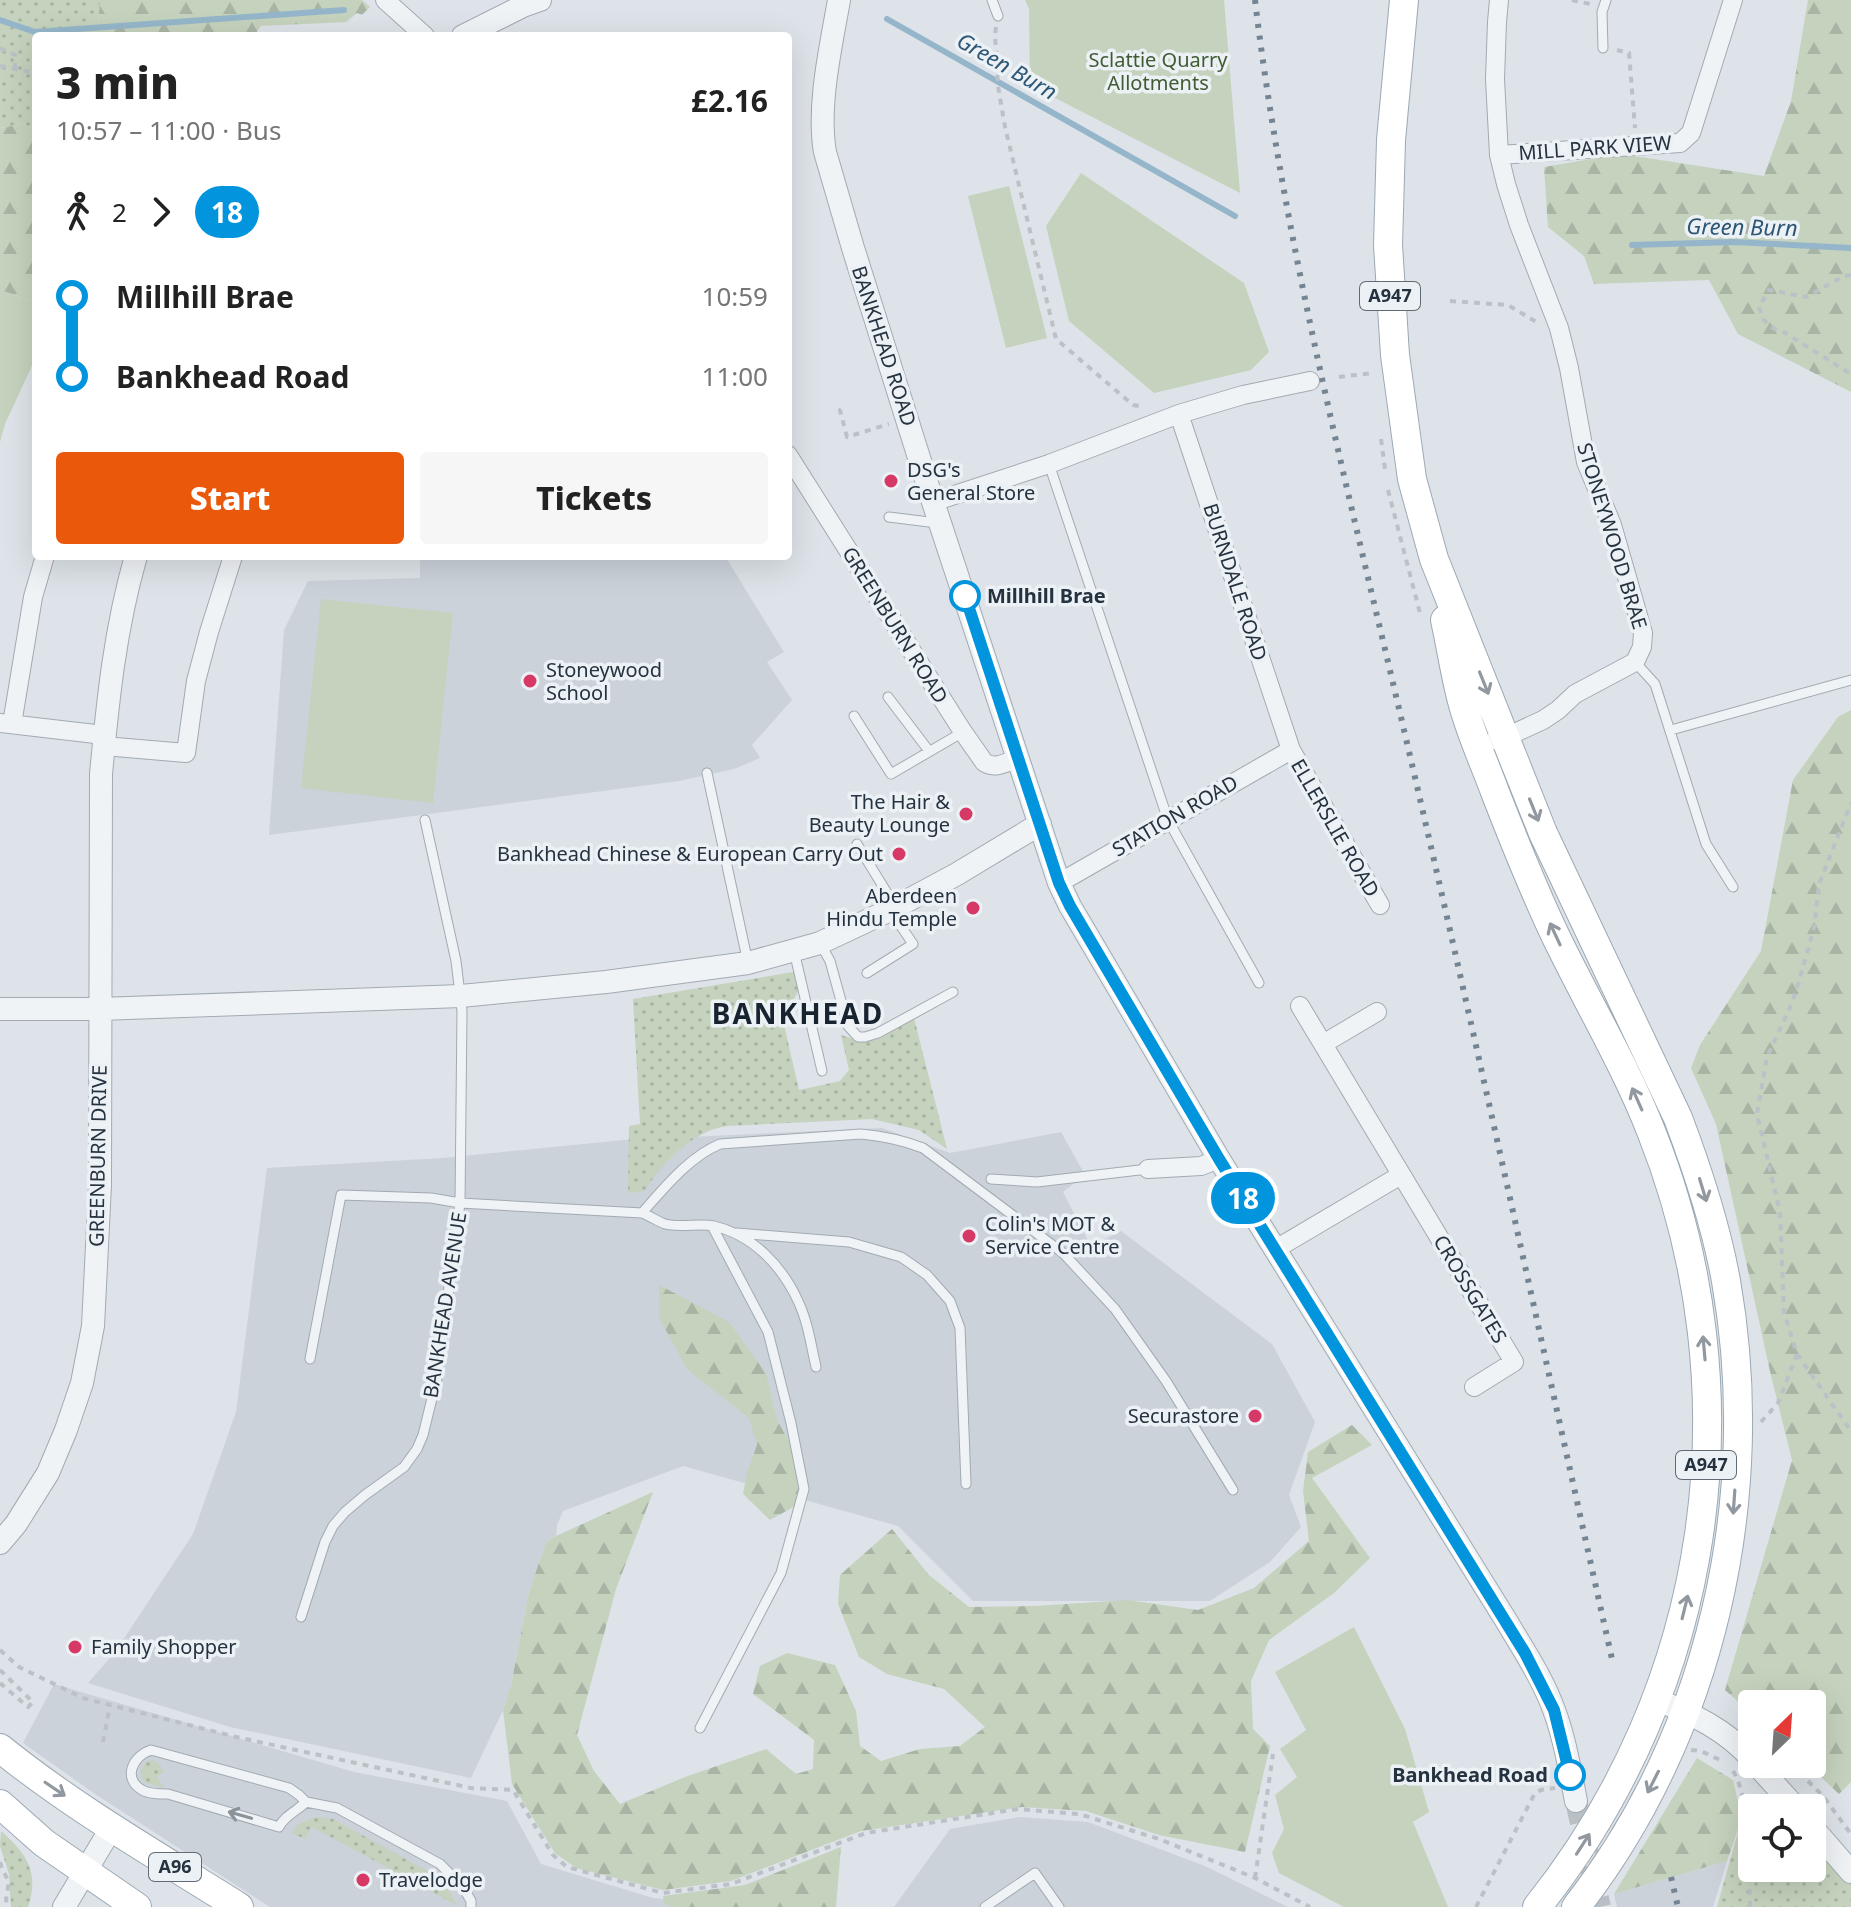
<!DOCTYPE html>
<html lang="en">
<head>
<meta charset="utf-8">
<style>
  :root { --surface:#fff; --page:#f6f6f6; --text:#222; --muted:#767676; --accent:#ea580c }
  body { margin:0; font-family:"Noto Sans",sans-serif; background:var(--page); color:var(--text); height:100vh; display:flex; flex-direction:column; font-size:30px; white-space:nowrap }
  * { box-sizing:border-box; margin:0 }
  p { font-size:26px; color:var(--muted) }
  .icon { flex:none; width:44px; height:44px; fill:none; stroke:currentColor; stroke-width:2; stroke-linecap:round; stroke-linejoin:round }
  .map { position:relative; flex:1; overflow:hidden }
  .panel { position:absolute; left:32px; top:32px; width:760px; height:528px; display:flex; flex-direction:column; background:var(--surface); border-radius:8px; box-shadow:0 8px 32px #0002 }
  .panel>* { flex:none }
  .badge { padding:0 16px; border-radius:26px; font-size:28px; line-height:52px }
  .needle { width:52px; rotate:25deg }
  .fabs { position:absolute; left:1738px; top:1690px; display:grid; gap:16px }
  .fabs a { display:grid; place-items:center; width:88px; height:88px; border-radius:8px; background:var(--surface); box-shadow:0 8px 32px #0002; font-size:40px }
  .map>.badge { position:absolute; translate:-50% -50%; box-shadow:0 0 0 4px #fff }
  .legs { display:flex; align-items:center; gap:12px; height:88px; padding:0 24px; font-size:26px }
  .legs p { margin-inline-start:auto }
  .overview { display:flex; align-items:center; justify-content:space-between; height:136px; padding:0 24px }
  h1 { font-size:44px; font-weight:800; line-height:60px }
  .action { display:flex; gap:16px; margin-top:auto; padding:16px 24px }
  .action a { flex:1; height:92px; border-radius:8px; background:var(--accent); color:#fff; font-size:32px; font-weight:800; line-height:92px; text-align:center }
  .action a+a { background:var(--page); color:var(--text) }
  ul { padding:0 24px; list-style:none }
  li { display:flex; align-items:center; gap:28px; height:80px; font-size:30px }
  li i { display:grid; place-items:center; width:12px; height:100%; margin:0 10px; background:currentColor }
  li i::after { content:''; width:20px; height:20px; margin:-10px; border:6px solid; border-radius:50%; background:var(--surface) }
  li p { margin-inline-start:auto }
  li:first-child i { background:linear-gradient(#0000 50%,currentColor 0) }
  li:last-child i { background:linear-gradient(currentColor 50%,#0000 0) }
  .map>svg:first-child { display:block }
</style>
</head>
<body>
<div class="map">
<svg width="1851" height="1907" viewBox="0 0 1851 1907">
  <defs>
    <pattern id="grass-dots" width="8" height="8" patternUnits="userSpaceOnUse" patternTransform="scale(2)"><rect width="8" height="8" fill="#c5d2bd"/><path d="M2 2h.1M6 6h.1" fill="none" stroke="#a9b5a4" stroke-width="1.8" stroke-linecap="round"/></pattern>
    <pattern id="forest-firs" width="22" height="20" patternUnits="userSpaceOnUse" patternTransform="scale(2)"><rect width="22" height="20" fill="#c5d2bd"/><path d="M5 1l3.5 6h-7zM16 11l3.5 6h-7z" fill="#a9b5a4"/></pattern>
  </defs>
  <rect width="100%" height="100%" fill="#dde3e8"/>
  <path fill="#cbd2da" d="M420,556H725L784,652L767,662L792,700L752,745L760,758L734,769L679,781L269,835L284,630L308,581L420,578Z
    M882,1128L950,1153L1061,1132L1085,1175L1063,1192L1091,1246L1121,1231L1272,1344L1315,1422L1289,1495L1301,1527L1270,1562L1210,1601H973L898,1526L683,1466L563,1511L557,1525L556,1536L546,1542L529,1592L511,1685L503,1710L471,1778L230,1727L88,1683L115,1652L193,1534L236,1412L267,1168L443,1158L624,1140Z
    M54,1684L354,1772L507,1801L541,1864L653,1898L752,1907H270L95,1794L23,1743Z
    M1019,1817L1088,1822L1205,1866L1288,1907H894L950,1829Z
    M1727,1861L1713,1907H1617L1614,1894Z"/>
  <path fill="url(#grass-dots)" d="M0,0H100L97,36H36V130L22,124L0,128Z
    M793,972L797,973L800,988L794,999L779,1003L799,1090L840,1081L849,1070L841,1035L864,1042L875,1039L914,1018L947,1149L919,1130L872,1119L726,1126C691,1132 663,1163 644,1191L628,1193L629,1126L640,1124L633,999Z
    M153,1760L158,1763L164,1772L157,1776L164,1788L146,1783L142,1778C140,1769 143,1761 153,1760Z
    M1774,1794L1787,1808H1752V1868H1812V1833L1851,1873V1907H1717L1743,1814L1754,1798Z
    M316,1817L333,1819L435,1875L445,1884L458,1906L312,1827L305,1839L292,1833L298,1824Z
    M1,1831C26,1853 40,1872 28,1907H11L9,1874L0,1846Z"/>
  <path fill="url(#forest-firs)" d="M100,0H362L370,7L362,15L357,13L346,22L261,26L254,36H97Z
    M1808,0H1851V392L1738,334L1709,280L1594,284L1584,256L1548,227L1544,167L1621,154L1764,176L1791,101Z
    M22,124L36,130V302L0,290V128Z
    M1851,710V1782L1839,1794L1807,1764H1812V1704H1752V1714L1725,1690L1792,1460L1771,1376L1716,1124L1691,1068L1700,1045L1761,951L1793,780L1838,717Z
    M659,1285L729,1322L766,1373L777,1420L802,1465L797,1505L770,1520L743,1494L747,1473L757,1445L749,1418L688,1370L659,1318Z
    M1352,1425L1372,1445L1312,1478L1370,1558L1334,1593L1269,1640L1251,1681L1253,1729L1270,1746L1245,1852L1159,1835L1086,1811L1022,1807L861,1831L731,1881L663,1890L576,1868L555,1853L512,1784L503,1710L511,1685L529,1592L546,1542L556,1536L653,1492L616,1589L577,1735L594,1771L620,1804L685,1777L766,1749L796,1774L813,1769L814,1740L753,1694L760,1666L787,1653L835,1665L856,1711L860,1746L881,1761L920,1749L960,1746L985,1727L944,1689L887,1674L859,1657L838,1604L840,1575L892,1529L929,1575L969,1607L1035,1606L1127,1600L1198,1610L1254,1588L1309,1541L1303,1491L1308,1452Z
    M1697,1758L1733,1780L1742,1818L1727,1861L1614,1894Z
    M841,1847L836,1907H675L664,1904L663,1896L745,1885Z"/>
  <path fill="#c5d2bd" d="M1025,0H1224L1240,193L1030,85L1029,9Z
    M1081,173L1244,283L1269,352L1251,370L1154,393L1069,321L1046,226Z
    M1009,186L1047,338L1006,348L968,196Z
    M0,290L36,302V357L5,424L0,442Z
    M321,599L453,613L433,803L301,788Z
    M1354,1627L1405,1729L1429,1812L1413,1822L1448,1907H1344L1279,1873L1272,1853L1284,1829L1275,1795L1297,1777L1280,1749L1306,1730L1275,1672Z"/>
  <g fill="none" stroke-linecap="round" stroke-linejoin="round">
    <path stroke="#95b6ca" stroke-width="6" d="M887,19L1235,216
      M0,20L35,32L344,10
      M1632,245L1734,242L1851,248"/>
    <path stroke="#b8c0c6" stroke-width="22" stroke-dasharray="22 11" stroke-linecap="butt" d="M1576,1801L1600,1907"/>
    <defs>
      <path id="service" d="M992,0L998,16
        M1603,48L1602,12L1606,0
        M1049,464L1168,820L1259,983
        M889,517L937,523
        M1635,662L1655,684L1706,844L1733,887
        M888,697L929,751
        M854,716L891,774L963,732
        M1671,730L1851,680
        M707,773L748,963
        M857,844L895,906
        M820,943L830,961L848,1026L858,1037H865L878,1033L953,992
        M794,951L822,1071
        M867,973L913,944L890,910
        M991,1179L1037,1182L1148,1169
        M642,1213C650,1216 657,1221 665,1224C680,1228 698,1223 714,1226C753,1235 782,1266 798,1301C808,1322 811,1345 816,1367
        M737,1233L849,1242L901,1257L927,1275L950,1301L960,1328L966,1484
        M310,1359L341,1195L431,1198L460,1203L642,1213C665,1187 689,1157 720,1144L861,1134C884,1136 902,1140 923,1148L1063,1253L1115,1309L1166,1381L1233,1490
        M301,1617L325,1542L333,1526L345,1512L365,1495L404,1467L417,1449L423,1435L437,1378L460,1203L462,1011L456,961L425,820
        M700,1728L781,1573L804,1489L791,1423L768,1332L712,1226
        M306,1802C297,1811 285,1815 279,1827L168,1794C159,1794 149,1794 142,1790C122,1778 133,1756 151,1750L289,1788L299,1795L306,1802L337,1808L440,1864L463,1887L471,1901V1907
        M985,1907L1035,1873L1059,1907"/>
      <path id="minor" d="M385,0L425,36
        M1499,155L1680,143L1691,133L1733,0
        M1179,414L1291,750L1380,905
        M788,455L963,732L984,762C994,770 1008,762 1018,758
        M933,502L1049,464L1179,414L1243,395L1310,381
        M0,723L104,735
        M12,724L33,597L45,556
        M1495,740L1506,737L1543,720L1558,710L1575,694L1635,662L1642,647L1643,633L1612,525L1586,462L1569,368L1559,328L1519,225L1506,184L1499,155L1495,79L1497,22L1499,0
        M104,746L186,753L196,681L209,632L233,556
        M1059,883L1291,750
        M1300,1006L1514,1362L1474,1387
        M1323,1044L1377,1012
        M1148,1169L1201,1166L1219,1159
        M1274,1250L1401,1175"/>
      <path id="tertiary" d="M839,0C831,46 817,106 825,152L853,248L933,502L1059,883L1070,906L1219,1159L1507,1622C1524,1651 1543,1679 1554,1710C1565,1739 1570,1771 1576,1801
        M463,36L523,6L540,0
        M0,1009H100L461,996L606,982L748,963L820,943L890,910L957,874L1040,824
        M0,1543L16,1524L48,1473L66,1430L82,1383L93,1326L100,1185L101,774C108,699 115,629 136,556
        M1657,1700C1693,1714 1726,1730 1752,1759
        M1756,1764L1796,1808
        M1812,1827L1851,1872
        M64,1907L112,1827"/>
      <path id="primary" d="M1404,0L1391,140L1388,245L1395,355L1412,479L1434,559L1543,833L1678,1118C1698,1171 1716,1225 1726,1281C1764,1497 1712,1733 1576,1907
        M1445,620C1451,647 1455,675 1462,701C1470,732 1484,762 1495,792C1514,841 1534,891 1557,939C1588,1003 1625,1065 1651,1131C1755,1392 1713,1687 1537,1907
        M0,1748C74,1808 158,1856 239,1907
        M0,1804L44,1843L137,1907"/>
    </defs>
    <use href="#service" stroke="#a2aab2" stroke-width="11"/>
    <use href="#minor" stroke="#a2aab2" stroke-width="20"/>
    <use href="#tertiary" stroke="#a2aab2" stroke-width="24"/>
    <use href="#primary" stroke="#9ba9b4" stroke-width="30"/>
    <path stroke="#bbc1c6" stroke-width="4" stroke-dasharray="6 6" stroke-linecap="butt" d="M1572,0L1590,4
      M996,27L995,35L998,86L1005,127L1056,339L1133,405L1144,407
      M0,48L15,55V68
      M1617,50L1629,53L1635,128
      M0,66L36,73
      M1851,275L1844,276L1806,297L1769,290L1759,307C1763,320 1767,328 1782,331L1851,374
      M1450,301L1508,305L1538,323
      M1339,377L1373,373
      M841,409L840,410L847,437L889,424
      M1381,439L1385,469
      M1388,490L1421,617
      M1797,1354L1851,1431
      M1761,1422L1778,1403L1797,1354L1784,1312L1780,1212L1757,1114L1767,1057L1792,1003L1799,981L1814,928L1819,884L1851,803
      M0,1650L19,1667L83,1698L236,1737L471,1788L513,1790L553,1855L567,1867L663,1893L731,1884L866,1833L1018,1809L1079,1814L1159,1839L1255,1878L1310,1907
      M0,1670L33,1702L28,1707L0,1683
      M103,1742L110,1705
      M1691,1750L1701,1751L1720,1760
      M1791,1764L1823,1796L1851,1834
      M1733,1771C1752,1802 1749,1870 1750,1907
      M0,1862C2,1871 9,1878 8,1887C7,1895 5,1899 7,1907
      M1255,1878L1273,1754
      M1476,1907L1535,1793L1541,1790L1555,1788"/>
    <use href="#service" stroke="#f0f3f6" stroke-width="9"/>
    <use href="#minor" stroke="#f0f3f6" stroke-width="18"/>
    <use href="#tertiary" stroke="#f0f3f6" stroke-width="22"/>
    <use href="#primary" stroke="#fff" stroke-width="28"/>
    <path stroke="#758492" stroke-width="6" stroke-dasharray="4 8" stroke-linecap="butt" d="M1255,0C1285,251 1350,497 1407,743C1478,1048 1544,1354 1612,1659
      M1671,1877L1678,1907"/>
  </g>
  <defs><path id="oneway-shaft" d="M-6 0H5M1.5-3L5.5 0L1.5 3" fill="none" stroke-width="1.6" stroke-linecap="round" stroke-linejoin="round" transform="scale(2)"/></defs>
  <g stroke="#92989f">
    <use href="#oneway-shaft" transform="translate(1484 683) rotate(68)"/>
    <use href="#oneway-shaft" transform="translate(1534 810) rotate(68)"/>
    <use href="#oneway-shaft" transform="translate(1555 934) rotate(-115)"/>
    <use href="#oneway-shaft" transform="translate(1637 1099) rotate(-114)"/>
    <use href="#oneway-shaft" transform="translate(1703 1190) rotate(73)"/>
    <use href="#oneway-shaft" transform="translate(1704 1348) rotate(-95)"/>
    <use href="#oneway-shaft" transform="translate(1734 1502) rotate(94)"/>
    <use href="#oneway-shaft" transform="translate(1685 1607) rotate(-76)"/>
    <use href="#oneway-shaft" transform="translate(1653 1782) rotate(117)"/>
    <use href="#oneway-shaft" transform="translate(55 1789) rotate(34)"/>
    <use href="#oneway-shaft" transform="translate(1583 1844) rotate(-57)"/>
  </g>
  <use stroke="#8a929a" href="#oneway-shaft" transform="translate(240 1815) rotate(-164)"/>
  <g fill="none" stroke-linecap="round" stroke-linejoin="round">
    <defs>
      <path id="line-1" d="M965,596L1059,883L1070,906L1219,1159L1525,1653L1554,1710L1570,1775"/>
    </defs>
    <use href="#line-1" stroke="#fff" stroke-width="18"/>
    <use href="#line-1" stroke="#0295dd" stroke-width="12"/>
  </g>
  <g fill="#d63966" stroke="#ecf1f5" stroke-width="3">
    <circle cx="891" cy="481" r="8"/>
    <circle cx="530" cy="681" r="8"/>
    <circle cx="966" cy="814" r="8"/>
    <circle cx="899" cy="854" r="8"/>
    <circle cx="973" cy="908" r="8"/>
    <circle cx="969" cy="1236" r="8"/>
    <circle cx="1255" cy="1416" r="8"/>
    <circle cx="75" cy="1647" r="8"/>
    <circle cx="363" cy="1880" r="8"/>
  </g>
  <g fill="#fff" stroke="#0295dd" stroke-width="4">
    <circle cx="965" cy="596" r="14"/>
    <circle cx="1570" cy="1775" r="14"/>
  </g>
  <g text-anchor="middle" stroke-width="7" stroke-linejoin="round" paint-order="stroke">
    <g fill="#ecf1f5" stroke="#616b76" stroke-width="2">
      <rect x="1360" y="282" width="60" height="28" rx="6"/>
      <rect x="1676" y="1451" width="60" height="28" rx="6"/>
      <rect x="149" y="1853" width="52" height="28" rx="6"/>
    </g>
    <g font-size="18" font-weight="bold" fill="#25323f">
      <text x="1390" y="302">A947</text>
      <text x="1706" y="1471">A947</text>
      <text x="175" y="1873">A96</text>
    </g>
    <g font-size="20" fill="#405c32" stroke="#ecf1f5">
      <text x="1158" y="67">Sclattie Quarry<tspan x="1158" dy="23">Allotments</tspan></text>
    </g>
    <g font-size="20" fill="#25323f" stroke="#ecf1f5">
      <text transform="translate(1595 148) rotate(-4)" y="7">MILL PARK VIEW</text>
      <text transform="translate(884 346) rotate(72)" y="7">BANKHEAD ROAD</text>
      <text transform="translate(1612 536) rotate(73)" y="7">STONEYWOOD BRAE</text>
      <text transform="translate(1235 582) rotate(72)" y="7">BURNDALE ROAD</text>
      <text transform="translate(895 625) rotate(58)" y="7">GREENBURN ROAD</text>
      <text transform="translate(1175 816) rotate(-30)" y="7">STATION ROAD</text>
      <text transform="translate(1335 828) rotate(60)" y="7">ELLERSLIE ROAD</text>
      <text transform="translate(98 1156) rotate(-89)" y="7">GREENBURN DRIVE</text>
      <text transform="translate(1470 1289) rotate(59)" y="7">CROSSGATES</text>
      <text transform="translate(445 1305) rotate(-81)" y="7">BANKHEAD AVENUE</text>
    </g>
    <g font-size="20" fill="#25323f" stroke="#ecf1f5" text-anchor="start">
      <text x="907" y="477">DSG's<tspan x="907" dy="23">General Store</tspan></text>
      <text x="546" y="677">Stoneywood<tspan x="546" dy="23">School</tspan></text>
      <text x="950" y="809" text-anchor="end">The Hair &amp;<tspan x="950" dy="23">Beauty Lounge</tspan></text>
      <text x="883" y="861" text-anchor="end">Bankhead Chinese &amp; European Carry Out</text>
      <text x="957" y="903" text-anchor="end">Aberdeen<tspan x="957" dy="23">Hindu Temple</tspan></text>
      <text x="985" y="1231">Colin's MOT &amp;<tspan x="985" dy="23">Service Centre</tspan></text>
      <text x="1239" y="1423" text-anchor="end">Securastore</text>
      <text x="91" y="1654">Family Shopper</text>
      <text x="379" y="1887">Travelodge</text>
    </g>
    <g font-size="20" font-weight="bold" fill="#25323f" stroke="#ecf1f5" text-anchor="start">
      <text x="987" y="603">Millhill Brae</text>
      <text x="1548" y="1782" text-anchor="end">Bankhead Road</text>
    </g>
    <g font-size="22" font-style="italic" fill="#2d5775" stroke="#ecf1f5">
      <text transform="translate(1007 66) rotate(30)" y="8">Green Burn</text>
      <text transform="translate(1742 227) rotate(1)" y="8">Green Burn</text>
    </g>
    <g font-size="28" font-weight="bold" letter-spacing="2" fill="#182330" stroke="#ecf1f5">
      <text x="798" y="1024">BANKHEAD</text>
    </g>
  </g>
</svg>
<div class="fabs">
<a><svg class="needle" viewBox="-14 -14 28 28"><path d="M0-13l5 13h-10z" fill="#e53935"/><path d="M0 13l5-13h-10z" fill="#767676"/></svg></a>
<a><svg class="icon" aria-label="locate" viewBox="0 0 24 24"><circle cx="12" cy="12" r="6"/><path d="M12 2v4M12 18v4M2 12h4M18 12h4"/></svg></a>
</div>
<b class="badge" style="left:1243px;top:1198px;background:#0295dd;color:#fff">18</b>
<section class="panel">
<div class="overview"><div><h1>3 min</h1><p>10:57 – 11:00 · Bus</p></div><b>£2.16</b></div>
<div class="legs"><svg class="icon" aria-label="walk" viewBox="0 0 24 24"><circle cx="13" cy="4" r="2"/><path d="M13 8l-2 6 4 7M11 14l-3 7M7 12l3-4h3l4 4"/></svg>2<svg class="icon" aria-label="forward" viewBox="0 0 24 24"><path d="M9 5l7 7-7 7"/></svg><b class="badge" style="background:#0295dd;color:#fff">18</b></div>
<ul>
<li><i style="color:#0295dd"></i><b>Millhill Brae</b><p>10:59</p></li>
<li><i style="color:#0295dd"></i><b>Bankhead Road</b><p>11:00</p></li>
</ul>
<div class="action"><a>Start</a><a>Tickets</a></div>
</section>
</div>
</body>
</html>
